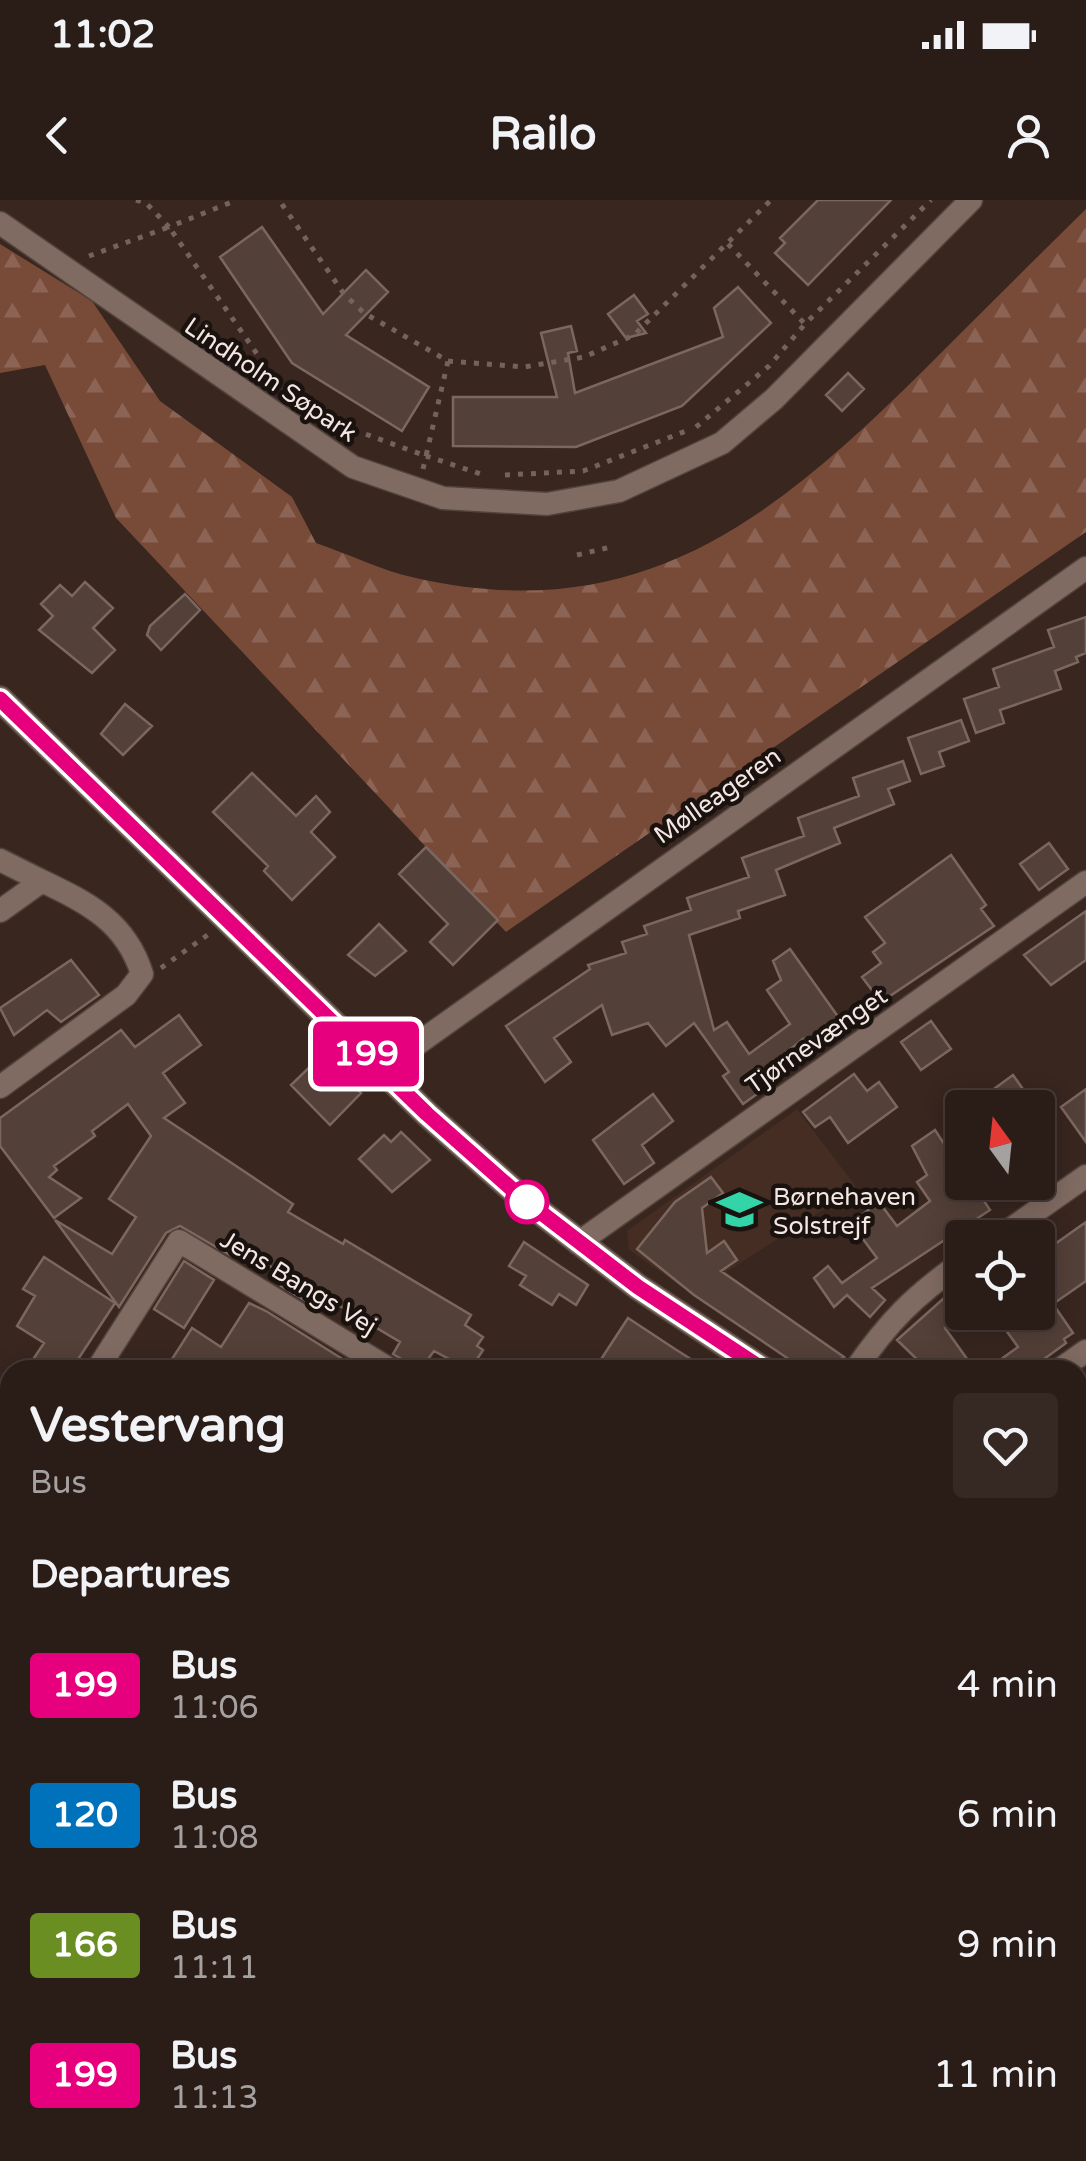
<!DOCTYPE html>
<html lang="en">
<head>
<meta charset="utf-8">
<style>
  :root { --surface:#2a1c17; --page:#362924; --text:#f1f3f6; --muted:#a5a1a1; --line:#463a36 }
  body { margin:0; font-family:"Varela Round",sans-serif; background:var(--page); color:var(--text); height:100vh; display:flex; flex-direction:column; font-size:38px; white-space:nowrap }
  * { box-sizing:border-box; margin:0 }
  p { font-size:32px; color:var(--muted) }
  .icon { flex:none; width:55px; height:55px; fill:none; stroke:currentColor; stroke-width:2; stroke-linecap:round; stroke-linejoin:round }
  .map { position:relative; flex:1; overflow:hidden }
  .side { position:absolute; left:0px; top:1160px; width:1088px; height:802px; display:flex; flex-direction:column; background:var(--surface); border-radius:30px 30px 0 0; box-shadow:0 5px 25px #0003,0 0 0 2px var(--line) }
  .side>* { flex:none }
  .badge { padding:0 20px; border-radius:8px; font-size:35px; line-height:65px }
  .needle { width:65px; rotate:345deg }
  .tools { position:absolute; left:945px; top:890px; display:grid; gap:20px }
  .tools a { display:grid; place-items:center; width:110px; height:110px; border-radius:10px; background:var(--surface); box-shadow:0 5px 25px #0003,0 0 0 2px var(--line); font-size:50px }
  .map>.badge { position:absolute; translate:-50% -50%; box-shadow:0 0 0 5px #fff }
  h2 { padding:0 30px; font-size:38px; line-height:90px }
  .round { display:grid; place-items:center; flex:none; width:105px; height:105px; border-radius:10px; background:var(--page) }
  .summary { display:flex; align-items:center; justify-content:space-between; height:170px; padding:0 30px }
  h1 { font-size:48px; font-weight:700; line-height:75px }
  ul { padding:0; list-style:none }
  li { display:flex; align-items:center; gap:30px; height:130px; padding:0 30px }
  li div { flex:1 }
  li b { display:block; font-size:38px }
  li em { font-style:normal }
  li .badge { min-width:110px; font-weight:700; text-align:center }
  .status { display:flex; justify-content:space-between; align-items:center; height:70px; padding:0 50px; background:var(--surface); direction:ltr }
  .status svg { height:28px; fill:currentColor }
  header { display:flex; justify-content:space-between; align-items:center; height:130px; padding:0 30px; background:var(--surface); font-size:45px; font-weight:700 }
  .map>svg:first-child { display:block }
</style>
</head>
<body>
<div class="status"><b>11:02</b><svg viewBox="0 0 49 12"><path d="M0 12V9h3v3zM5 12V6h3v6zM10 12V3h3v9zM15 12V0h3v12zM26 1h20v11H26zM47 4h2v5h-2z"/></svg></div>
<header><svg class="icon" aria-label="back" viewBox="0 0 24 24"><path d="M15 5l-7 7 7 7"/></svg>Railo<svg class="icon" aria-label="person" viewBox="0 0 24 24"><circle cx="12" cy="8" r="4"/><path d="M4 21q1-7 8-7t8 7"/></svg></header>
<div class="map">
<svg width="1086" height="1961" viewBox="0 0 1086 1961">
  <defs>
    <pattern id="forest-firs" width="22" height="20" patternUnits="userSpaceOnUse" patternTransform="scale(2.5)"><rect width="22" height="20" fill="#784a38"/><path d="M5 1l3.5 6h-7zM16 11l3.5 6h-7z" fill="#8c6455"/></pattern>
  </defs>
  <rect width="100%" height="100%" fill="#38261f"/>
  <path fill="#452d23" d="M797,909L857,988L692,1094L629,1050L627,1031Z"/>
  <path fill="url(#forest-firs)" d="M1086,9V332L506,732L116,318L45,165L0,173V44L92,101L160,201L292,297L316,343C349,354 382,371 416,378C641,429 775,317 924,170C978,116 1032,62 1086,9Z"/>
  <path fill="#5c3322" d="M0,1848L10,1851V1952L16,1953L13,1961H0Z"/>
  <path fill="#534038" stroke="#7c675f" stroke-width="2.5" d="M818,0H891L808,85L775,53L785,43L780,38Z
    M262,27L323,114L366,70L388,92L346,135L429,187L402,231L292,163L220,57Z
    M738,87L771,123L682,206L576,247L453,246V197H557L541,133L571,126L577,151L568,153L575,193L723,137L714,108Z
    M634,95L648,114L637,121L646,133L626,138L608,114Z
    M848,173L864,189L842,211L826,195Z
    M85,382L113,408L93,428L115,450L92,473L39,430L53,416L41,404L60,385L72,396Z
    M185,394L200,410L161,450L147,435L150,426Z
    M1086,417V453L1076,457L1078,462L1055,471L1061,489L1000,510L1004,523L976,533L964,499L999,487L993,469L1054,447L1048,430Z
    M125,504L152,526L123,555L101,534Z
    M961,520L969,541L939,552L944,566L921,574L908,538Z
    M903,561L910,581L888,589L894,604L834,628L840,643L776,670L785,695L738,711L740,718L689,735L714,830L727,822L749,854L790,824L767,790L781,780L773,761L790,749L839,818L808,846L803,839L762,872L771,884L743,904L723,876L729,872L694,823L666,846L648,823L612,835L602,805L554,838L571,862L545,882L506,826L590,769L588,765L626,753L622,742L647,734L644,726L691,710L687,698L749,677L742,658L804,636L798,618L859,596L853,578Z
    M252,573L296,616L316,596L330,612L311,632L335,657L292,700L264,671L268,666L213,612Z
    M1049,643L1068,669L1039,690L1020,664Z
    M426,647L498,720L453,765L430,742L448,724L399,674Z
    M951,655L986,705L981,709L994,726L881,802L862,777L881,763L873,752L885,743L865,717Z
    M1086,711V760L1051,785L1024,755Z
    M379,724L406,751L375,776L348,755Z
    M71,760L99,795L61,822L47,810L14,835L0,808Z
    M179,815L201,845L163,873L185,903L164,918L293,1004L288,1012L343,1044L345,1040L471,1115L465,1125L483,1137L477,1146L483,1150L470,1170L434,1151L420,1170L393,1154L400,1142L318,1093L311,1104L281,1086L287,1077L241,1048L235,1058L180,1026L166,1033L119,1107L55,1020L112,1054L136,1017L109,999L151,936L128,904L92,931L95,936L54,966L57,970L49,977L81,998L54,1018L0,946V918L121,830L135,847Z
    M931,821L951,849L921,870L901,842Z
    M322,855L361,893L330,925L291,885Z
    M854,874L867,891L879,882L897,907L848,943L830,917L815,927L803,912Z
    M1013,875L1030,899L1019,908H968Z
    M1086,889V942L1061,907Z
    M653,894L673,921L642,945L654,963L624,984L593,940Z
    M935,930L962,971V982H1009L984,1001L990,1010L872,1088L885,1100L870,1117L847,1095L834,1107L814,1078L828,1066L842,1083L877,1058L851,1023L879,1002L897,1026L930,1001L917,982L927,975L912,946Z
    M401,932L430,960L392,992L359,959L384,935L391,942Z
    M711,977L723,993L702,1008L707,1053L724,1041L737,1060L721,1071L844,1157L824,1170H805L694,1095L637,1049L675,1002Z
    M1086,1022V1081L1053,1104L1073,1133L1064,1139L1066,1143L1029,1170H986L1018,1147L993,1112H1038V1056Z
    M524,1042L588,1085L576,1105L559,1094L552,1105L520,1085L526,1076L509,1066Z
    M44,1057L115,1103L71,1170H26L44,1143L17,1126L35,1096L23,1089Z
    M184,1061L214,1080L184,1128L154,1109Z
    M944,1098L959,1119L945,1128L975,1170H928L897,1140Z
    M249,1103L266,1111L360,1170H190L172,1159L192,1128L221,1147Z
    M628,1118L675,1149L708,1170H594Z"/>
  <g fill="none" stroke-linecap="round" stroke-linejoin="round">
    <defs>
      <path id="lane" d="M0,1606L10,1612
        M1078,1939L1086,1937"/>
      <path id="street" d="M0,23L353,267L443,298L547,304L619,291L722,243L774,199L971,0
        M0,660L42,681L0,711
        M382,869L1086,368
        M0,887L126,795L142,774C126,722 88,703 42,681
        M998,1038L1086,976
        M578,1043L1086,682
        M97,1170L179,1041L391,1170
        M855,1170C889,1121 914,1096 962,1062
        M1059,1170L1086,1151
        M0,1322L10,1306
        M1078,1463L1086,1454
        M1078,1611L1086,1617
        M50,1961L53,1952
        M377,1961L380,1952
        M1068,1961L1071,1952"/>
      <path id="secondary" d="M0,499L427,914L522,998L638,1087L764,1170
        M1078,1380L1086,1386
        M0,1416L10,1423
        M612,1952V1961"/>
      <path id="primary" d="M0,1825L10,1828
        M405,1952L426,1961
        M500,1952L528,1961"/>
    </defs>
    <use href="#lane" stroke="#52433d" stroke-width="14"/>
    <use href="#street" stroke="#52433d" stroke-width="25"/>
    <use href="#secondary" stroke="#52433d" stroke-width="28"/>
    <use href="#primary" stroke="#52433d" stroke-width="28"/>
    <path stroke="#74635d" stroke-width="5" stroke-dasharray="5 8" stroke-linecap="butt" d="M136,0L146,3L169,27L237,0
      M728,44L805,124L931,0
      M89,56L169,27L273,177L357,231L426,256L448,161L364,113L344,94L279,0
      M448,161L524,167L584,157L634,135L771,0
      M696,227L769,166L805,124
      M423,269L426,256L484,275
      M505,275L583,271L686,231
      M577,355L611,347
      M161,768L209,734
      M0,1579L10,1586
      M1078,1690L1086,1696
      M1078,1795L1086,1799
      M1078,1846L1086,1817
      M558,1952L572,1961"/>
    <use href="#lane" stroke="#806b62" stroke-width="11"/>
    <use href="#street" stroke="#806b62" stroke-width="22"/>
    <use href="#secondary" stroke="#806b62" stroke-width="25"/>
    <use href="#primary" stroke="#4bae8f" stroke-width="25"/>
    <defs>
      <path id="rail" d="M0,1524L10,1531
        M468,1952L475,1961"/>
    </defs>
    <use href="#rail" stroke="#e1d4cf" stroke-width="11"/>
    <use href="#rail" stroke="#1a120e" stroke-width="8" stroke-dasharray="22" stroke-linecap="butt"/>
  </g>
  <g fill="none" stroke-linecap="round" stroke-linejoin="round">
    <defs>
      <path id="line" d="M0,499L427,914L522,998L638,1087L764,1170"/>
    </defs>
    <use href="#line" stroke="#fff" stroke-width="22"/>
    <use href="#line" stroke="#e6007e" stroke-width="15"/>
  </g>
  <defs>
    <symbol id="school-bare" viewBox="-9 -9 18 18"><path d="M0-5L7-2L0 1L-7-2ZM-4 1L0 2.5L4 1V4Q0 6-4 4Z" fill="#32d4a8" stroke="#1a120e" stroke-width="2.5" paint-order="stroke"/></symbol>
  </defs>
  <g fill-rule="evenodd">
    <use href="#school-bare" x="708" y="978" width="63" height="63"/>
  </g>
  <circle fill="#fff" stroke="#e6007e" stroke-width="5" cx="527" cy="1002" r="20"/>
  <g text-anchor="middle" stroke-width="9" stroke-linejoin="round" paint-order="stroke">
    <g font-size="25" fill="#f4e7e3" stroke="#1a120e">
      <text transform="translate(271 179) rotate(34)" y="9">Lindholm Søpark</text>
      <text transform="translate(717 595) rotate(-35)" y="9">Mølleageren</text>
      <text transform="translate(816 840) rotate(-35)" y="9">Tjørnevænget</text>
      <text transform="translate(299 1082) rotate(31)" y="9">Jens Bangs Vej</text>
    </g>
    <g font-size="25" fill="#f4e7e3" stroke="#1a120e" text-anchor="start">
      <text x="773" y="1005">Børnehaven<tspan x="773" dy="29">Solstrejf</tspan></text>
    </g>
  </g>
</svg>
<div class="tools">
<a><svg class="needle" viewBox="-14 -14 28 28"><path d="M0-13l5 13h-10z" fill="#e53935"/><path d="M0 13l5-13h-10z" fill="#a5a1a1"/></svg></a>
<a><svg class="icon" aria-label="locate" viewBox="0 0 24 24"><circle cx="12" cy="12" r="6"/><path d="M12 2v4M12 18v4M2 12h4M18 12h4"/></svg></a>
</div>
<b class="badge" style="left:366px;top:854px;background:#e6007e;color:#fff">199</b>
<section class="side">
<div class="summary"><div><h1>Vestervang</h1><p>Bus</p></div><a class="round"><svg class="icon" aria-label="heart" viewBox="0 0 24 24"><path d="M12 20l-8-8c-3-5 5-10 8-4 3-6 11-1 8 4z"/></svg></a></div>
<h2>Departures</h2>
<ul>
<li><span class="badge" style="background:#e6007e;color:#fff">199</span><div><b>Bus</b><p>11:06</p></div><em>4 min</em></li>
<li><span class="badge" style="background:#0072bc;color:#fff">120</span><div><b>Bus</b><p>11:08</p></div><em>6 min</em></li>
<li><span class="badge" style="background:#6b8e23;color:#fff">166</span><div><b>Bus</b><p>11:11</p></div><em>9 min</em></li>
<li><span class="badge" style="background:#e6007e;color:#fff">199</span><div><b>Bus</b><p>11:13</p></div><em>11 min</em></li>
</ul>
</section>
</div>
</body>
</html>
